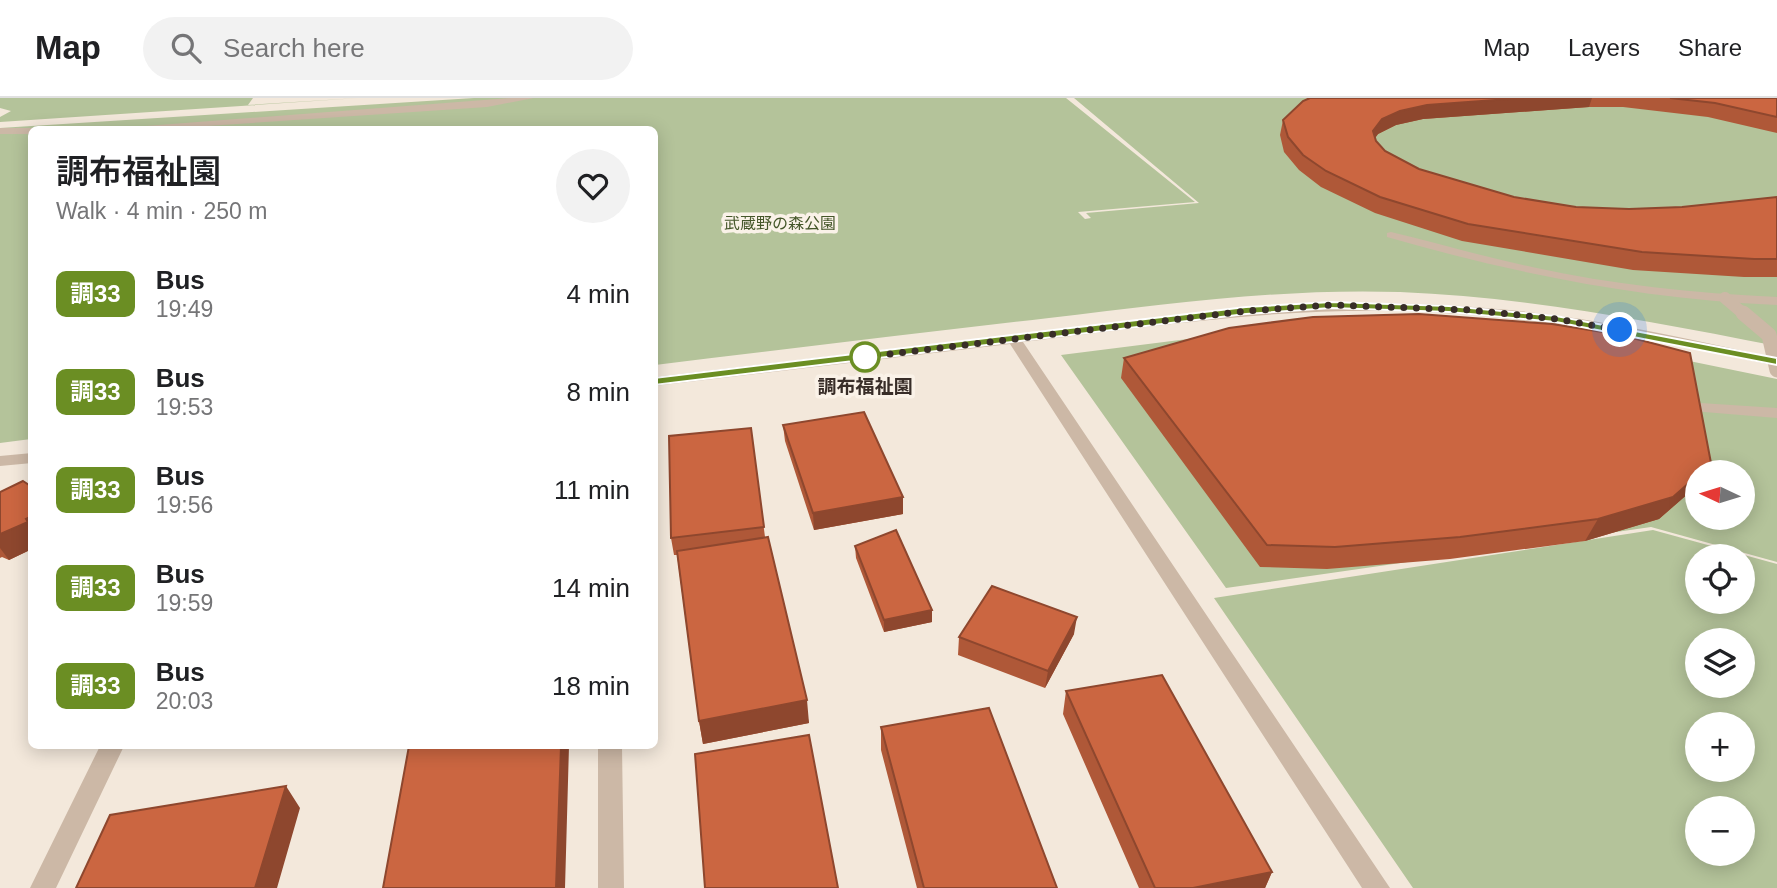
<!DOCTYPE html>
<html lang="en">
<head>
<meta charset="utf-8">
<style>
  :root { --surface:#fff; --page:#f2f2f2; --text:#202124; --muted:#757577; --line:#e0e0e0 }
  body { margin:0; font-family:Helvetica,"Noto Sans JP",sans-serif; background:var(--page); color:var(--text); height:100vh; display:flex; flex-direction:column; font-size:26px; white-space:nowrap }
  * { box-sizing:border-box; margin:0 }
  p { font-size:23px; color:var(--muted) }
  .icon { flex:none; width:38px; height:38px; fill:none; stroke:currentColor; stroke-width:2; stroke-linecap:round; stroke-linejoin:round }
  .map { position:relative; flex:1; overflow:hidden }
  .details { position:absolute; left:28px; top:28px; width:630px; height:623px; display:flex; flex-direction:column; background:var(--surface); border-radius:10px; box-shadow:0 4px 18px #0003 }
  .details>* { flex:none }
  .badge { padding:0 14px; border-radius:10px; font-size:24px; line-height:46px }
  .needle { width:46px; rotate:274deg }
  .fabs { position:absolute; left:1685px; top:362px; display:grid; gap:14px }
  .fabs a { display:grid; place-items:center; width:70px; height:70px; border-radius:50%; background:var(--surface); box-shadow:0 4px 18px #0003; font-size:35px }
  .you { position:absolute; width:35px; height:35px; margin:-18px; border:5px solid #fff; border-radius:50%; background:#1a73e8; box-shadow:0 0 0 10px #1a73e833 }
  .map>.badge { position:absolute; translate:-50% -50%; box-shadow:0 0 0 4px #fff }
  .round { display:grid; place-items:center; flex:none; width:74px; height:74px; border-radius:37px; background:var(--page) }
  .headline { display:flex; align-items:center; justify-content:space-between; height:119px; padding:0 28px }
  h1 { font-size:33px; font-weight:600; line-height:52px }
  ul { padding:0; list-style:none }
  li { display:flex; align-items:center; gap:21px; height:98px; padding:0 28px }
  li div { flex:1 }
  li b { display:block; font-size:26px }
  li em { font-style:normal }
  li .badge { min-width:77px; font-weight:700; text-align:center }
  header { display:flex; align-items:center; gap:42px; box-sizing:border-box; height:98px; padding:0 35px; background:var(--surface); border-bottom:2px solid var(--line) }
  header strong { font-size:33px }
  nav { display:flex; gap:38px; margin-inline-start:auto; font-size:24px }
  .search { width:490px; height:63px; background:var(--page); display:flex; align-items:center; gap:18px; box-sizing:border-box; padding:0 24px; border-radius:38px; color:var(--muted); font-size:26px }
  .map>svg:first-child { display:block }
</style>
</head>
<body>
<header>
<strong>Map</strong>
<div class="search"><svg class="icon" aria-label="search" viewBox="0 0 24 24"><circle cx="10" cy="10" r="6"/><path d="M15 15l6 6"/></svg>Search here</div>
<nav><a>Map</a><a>Layers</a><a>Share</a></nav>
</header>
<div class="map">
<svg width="1777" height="790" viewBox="0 0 1777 790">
  <rect width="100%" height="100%" fill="#f3e8db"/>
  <path fill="#b4c39a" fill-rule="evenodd" d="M0,0H253L248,7L359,0L0,24V19L11,13L0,10Z
    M474,0H1066L1195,104L1078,114L1085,121L1091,120L1086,115L1199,105L1074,0H1777V248C1653,224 1528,199 1400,194C1282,190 1166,206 1049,220C918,235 786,251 655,267L654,32H32L31,341L0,345V30Z
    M1267,231L1621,249L1777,281V464L1651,429L1226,490L1061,257ZM1698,374H1743V420H1698Z
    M1653,432L1777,466V790H1413L1214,500ZM1698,458H1743V504H1698ZM1698,542H1743V588H1698ZM1698,626H1743V672H1698ZM1698,710H1743V756H1698Z"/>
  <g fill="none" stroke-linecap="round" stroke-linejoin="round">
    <path fill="#ccb8a6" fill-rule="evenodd" d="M511,0H534L487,9L147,32H94Z
      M0,30H32L36,32H32V36H0Z
      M1391,134C1438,145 1484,159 1532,169C1613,187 1694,195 1777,199V207C1643,201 1515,176 1387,139V135Z
      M1323,205C1400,204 1476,207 1552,217C1628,227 1702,244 1777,260V268C1652,242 1528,216 1399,213C1273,210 1148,229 1023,244L1390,790H1362L1010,246L654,288V279L1246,209Z
      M1685,304L1777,310V320L1680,312L1677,309L1680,306Z
      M32,355V365L0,368V358Z
      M100,648H124L56,790H30Z
      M598,648H622L624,790H598Z"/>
    <path stroke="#ccb8a6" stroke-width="12" d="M1725,200L1745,217"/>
    <path stroke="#ccb8a6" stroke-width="15" d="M1743,215L1769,237L1777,272"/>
  </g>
  <path fill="#af5838" d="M1310,0H1777V35L1708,19L1623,9H1589L1423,21L1396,27L1378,36L1375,40L1376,43L1385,53L1419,71L1514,99L1576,109L1629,111L1682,109L1777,99V179H1744L1633,172L1462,143L1375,115L1321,89L1299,72L1284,54L1280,37L1283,22Z
    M1124,260L1698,374V387L1659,421L1585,443L1450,461L1327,471L1260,469L1121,280Z
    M783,327L903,399V416L814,432L785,343Z
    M751,330L765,439L809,625L703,646L699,623L677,457H674L671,440Z
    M32,389V451L9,462L2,459L0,460V394Z
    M855,448L932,512V524L884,534L856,460Z
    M1074,536L1045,590L958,557L959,539Z
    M1066,593L1272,774L1265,790H1139L1063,616Z
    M881,629L1057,790H917L881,652Z"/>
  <path fill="#8e472e" d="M1523,0H1592L1589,9L1423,21L1396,27L1378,36L1369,48L1373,33L1382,21L1400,13L1427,7Z
    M1698,377V387L1659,421L1585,443L1598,421Z
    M903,399V416L814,432L813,415Z
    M32,418V451L9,462L0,450V436Z
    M932,512V524L884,534V522Z
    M1077,519L1074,536L1045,590L1048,573Z
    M807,602L809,625L703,646L699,623Z
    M561,648H569L565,790H556Z
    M286,688L300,710L277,790H255Z
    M1272,774L1265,790H1193Z"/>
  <path fill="#cb6641" stroke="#8e472e" stroke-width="2" d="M1310,0H1523L1427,7L1400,13L1382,21L1373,33L1376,43L1385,53L1419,71L1514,99L1576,109L1629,111L1682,109L1777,99V161H1754L1642,154L1468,126L1380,99L1326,73L1303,57L1288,39L1283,22L1303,3Z
    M1670,0H1777V19L1715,5Z
    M1419,216L1552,226L1621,237L1690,255L1711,365L1701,374H1698V377L1673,399L1598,421L1460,439L1335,449L1267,447L1124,260L1229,230L1313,219Z
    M864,314L903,399L813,415L783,327Z
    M751,330L764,429L671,440L669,338Z
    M23,383L32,389V418L26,421L28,424L0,436V394Z
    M896,432L932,512L884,522L855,448Z
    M768,439L807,602L699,623L677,453Z
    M992,488L1077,519L1048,573L959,539Z
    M1162,577L1272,774L1193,790H1155L1066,593Z
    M989,610L1057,790H924L881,629Z
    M809,637L838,790H705L695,656Z
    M409,648H561L556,790H383Z
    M286,688L255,790H76L110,717Z"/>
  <path fill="#6b8e23" stroke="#fff" stroke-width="2" d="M1331,204L1449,208L1556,218L1777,260V267L1556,224L1449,214L1331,210L1246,216L654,287L649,284L654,280L1246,209Z"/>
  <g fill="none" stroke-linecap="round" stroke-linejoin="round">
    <path stroke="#382d28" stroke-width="7" stroke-dasharray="0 12.6" d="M865,259L1246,213L1331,207L1471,212L1556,221L1620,232"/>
  </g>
  <circle fill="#fff" stroke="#6b8e23" stroke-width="3.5" cx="865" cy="259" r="14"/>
  <g text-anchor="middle" stroke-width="7" stroke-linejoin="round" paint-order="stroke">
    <g font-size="16" fill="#45572a" stroke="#faf2e8">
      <text x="780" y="131">武蔵野の森公園</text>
    </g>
    <g font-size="19" font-weight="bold" fill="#382d28" stroke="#faf2e8">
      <text x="865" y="295">調布福祉園</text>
    </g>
  </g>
</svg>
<div class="fabs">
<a><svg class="needle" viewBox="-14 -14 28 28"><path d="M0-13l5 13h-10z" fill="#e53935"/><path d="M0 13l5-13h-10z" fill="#757577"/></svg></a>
<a><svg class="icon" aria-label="locate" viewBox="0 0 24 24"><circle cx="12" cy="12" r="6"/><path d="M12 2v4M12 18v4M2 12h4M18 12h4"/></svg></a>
<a><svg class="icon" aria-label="layers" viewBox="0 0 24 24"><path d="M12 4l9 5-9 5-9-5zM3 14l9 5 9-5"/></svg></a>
<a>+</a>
<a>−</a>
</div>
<div class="you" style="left:1620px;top:232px"></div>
<section class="details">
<div class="headline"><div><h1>調布福祉園</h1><p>Walk · 4 min · 250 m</p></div><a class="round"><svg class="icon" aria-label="heart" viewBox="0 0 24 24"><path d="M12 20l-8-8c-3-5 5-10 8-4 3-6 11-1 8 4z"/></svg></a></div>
<ul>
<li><span class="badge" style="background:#6b8e23;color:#fff">調33</span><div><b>Bus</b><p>19:49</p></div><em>4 min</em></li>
<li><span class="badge" style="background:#6b8e23;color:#fff">調33</span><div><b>Bus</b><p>19:53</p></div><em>8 min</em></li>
<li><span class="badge" style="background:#6b8e23;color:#fff">調33</span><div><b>Bus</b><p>19:56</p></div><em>11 min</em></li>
<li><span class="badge" style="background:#6b8e23;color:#fff">調33</span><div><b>Bus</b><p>19:59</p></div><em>14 min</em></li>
<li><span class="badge" style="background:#6b8e23;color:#fff">調33</span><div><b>Bus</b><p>20:03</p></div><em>18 min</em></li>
</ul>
</section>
</div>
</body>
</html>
